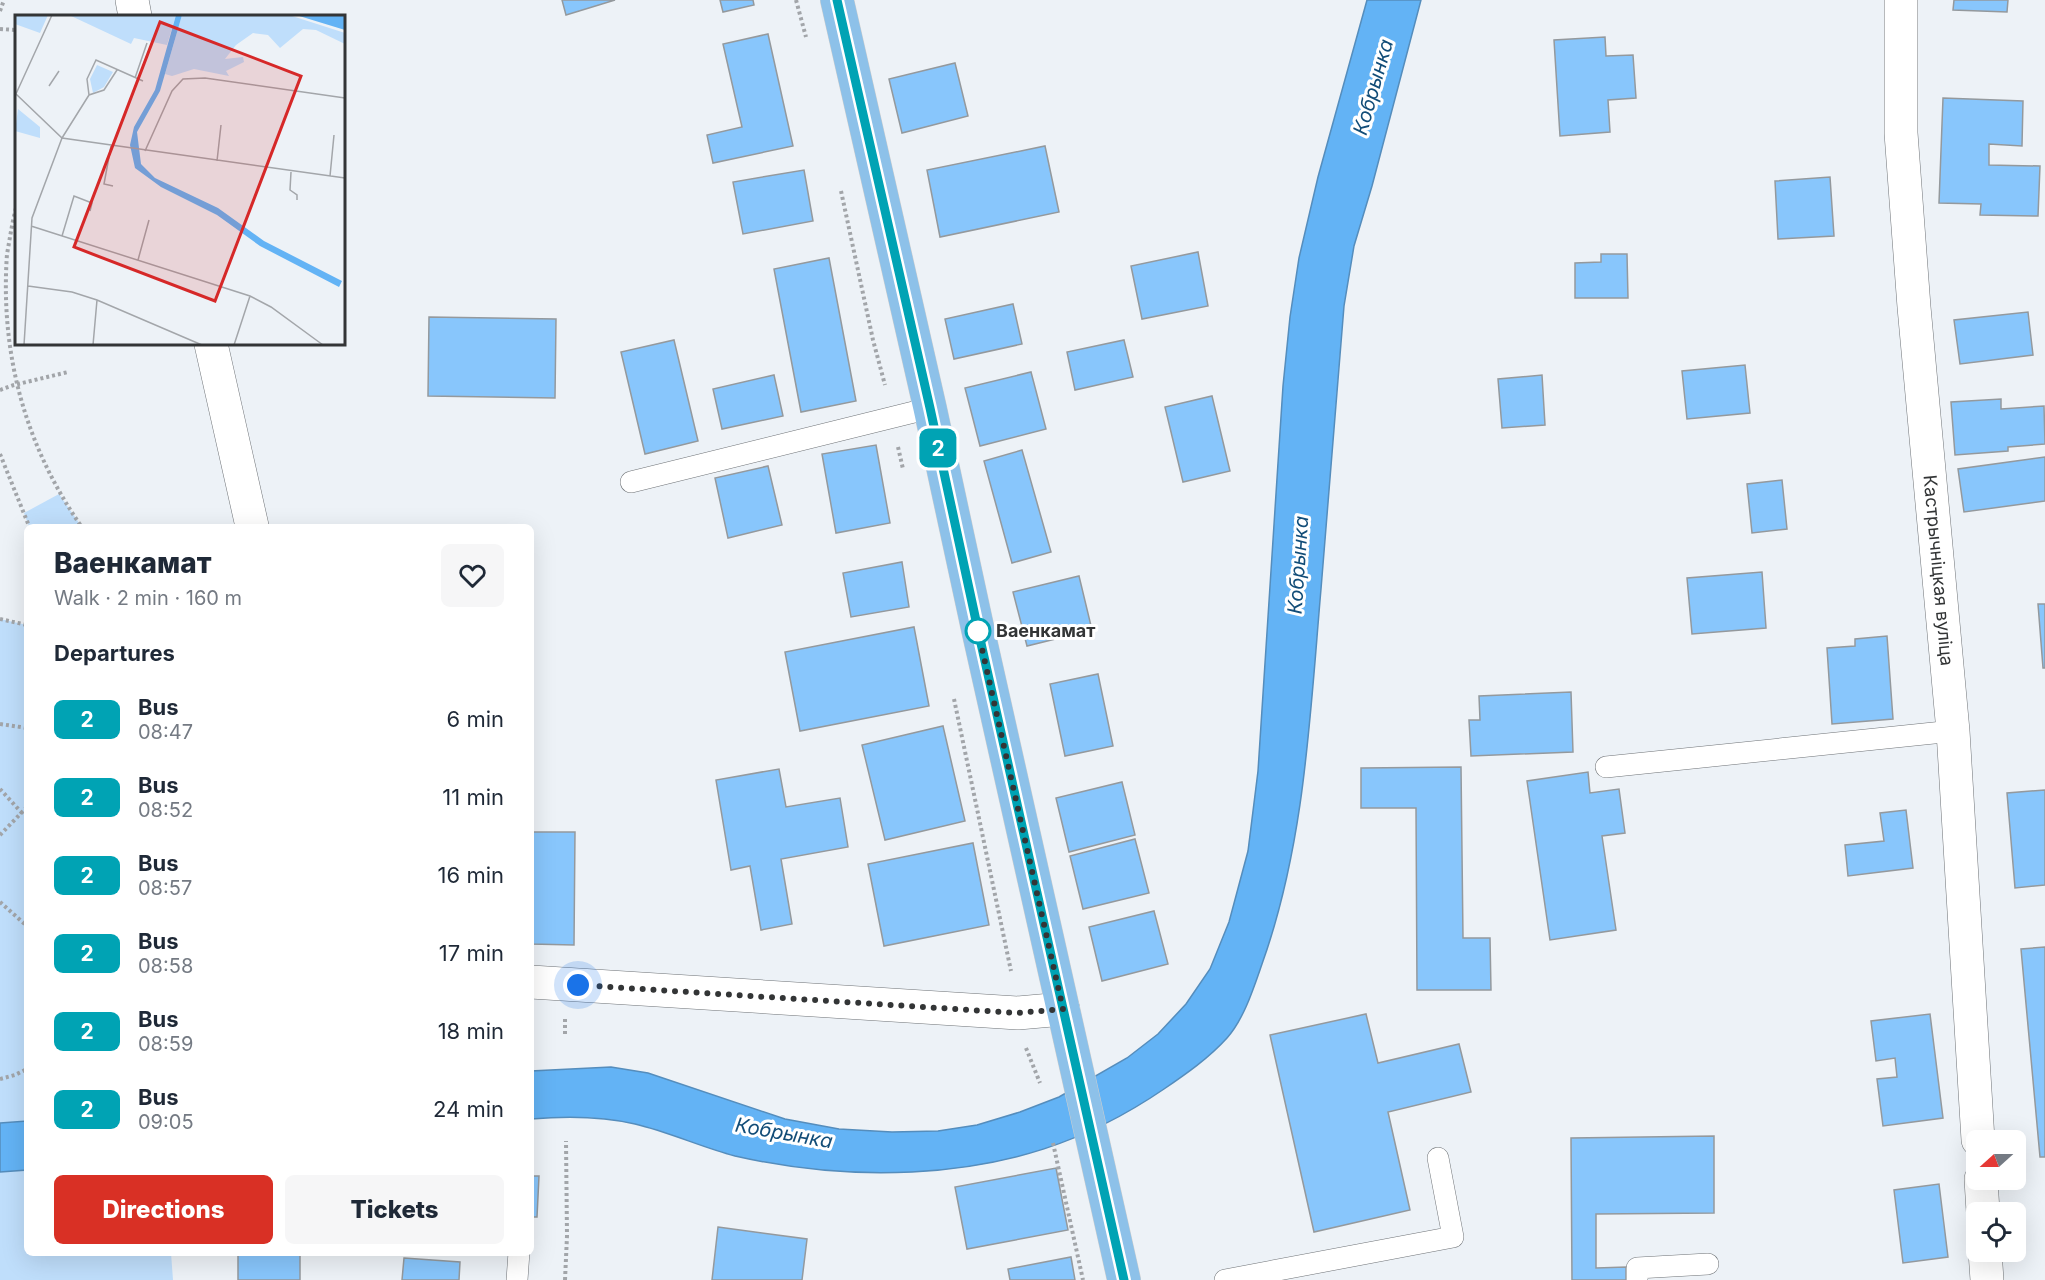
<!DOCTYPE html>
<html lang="en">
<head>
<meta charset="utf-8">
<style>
  :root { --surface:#fff; --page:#f6f6f7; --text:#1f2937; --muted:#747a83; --accent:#d93025 }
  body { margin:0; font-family:Inter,sans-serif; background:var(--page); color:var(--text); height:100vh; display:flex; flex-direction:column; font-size:22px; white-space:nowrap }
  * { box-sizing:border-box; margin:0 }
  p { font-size:20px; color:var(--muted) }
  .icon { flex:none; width:33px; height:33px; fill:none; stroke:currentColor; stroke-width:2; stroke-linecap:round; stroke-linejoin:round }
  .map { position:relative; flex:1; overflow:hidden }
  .panel { position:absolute; left:24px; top:524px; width:510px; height:732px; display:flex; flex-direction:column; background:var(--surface); border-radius:9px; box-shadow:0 6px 24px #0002 }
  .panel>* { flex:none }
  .badge { padding:0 12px; border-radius:9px; font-size:21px; line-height:39px }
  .needle { width:39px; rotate:249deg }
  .controls { position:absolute; left:1966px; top:1130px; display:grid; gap:12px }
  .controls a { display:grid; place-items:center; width:60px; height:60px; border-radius:9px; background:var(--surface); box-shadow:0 6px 24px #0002; font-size:30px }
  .you { position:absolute; width:30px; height:30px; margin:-15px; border:4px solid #fff; border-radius:50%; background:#1a73e8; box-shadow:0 0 0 9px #1a73e833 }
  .map>.badge { position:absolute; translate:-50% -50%; box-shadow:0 0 0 3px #fff }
  h2 { padding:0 30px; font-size:22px; line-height:54px }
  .round { display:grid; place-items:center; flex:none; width:63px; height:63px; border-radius:9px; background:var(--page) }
  .overview { display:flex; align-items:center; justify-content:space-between; height:102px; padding:0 30px }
  h1 { font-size:28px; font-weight:800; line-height:45px }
  .button { display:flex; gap:12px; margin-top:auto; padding:12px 30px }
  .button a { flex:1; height:69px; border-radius:9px; background:var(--accent); color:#fff; font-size:24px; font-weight:800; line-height:69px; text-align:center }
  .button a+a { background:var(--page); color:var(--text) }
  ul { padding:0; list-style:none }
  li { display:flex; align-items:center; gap:18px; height:78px; padding:0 30px }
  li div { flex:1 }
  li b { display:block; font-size:22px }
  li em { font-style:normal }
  li .badge { min-width:66px; font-weight:700; text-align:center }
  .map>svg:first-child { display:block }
</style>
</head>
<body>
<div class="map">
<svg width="2045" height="1280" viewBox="0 0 2045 1280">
  <rect width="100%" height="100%" fill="#edf2f7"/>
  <path fill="#bfdefb" d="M59,494L81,526H29L24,513Z
    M0,619L27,625V1121L0,1123Z
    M27,1170V1252L171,1253L173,1280H0V1172Z"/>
  <path fill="#63b3f5" stroke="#558dbc" stroke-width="1.5" d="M1367,0H1421L1372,186L1354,246L1344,306C1336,400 1329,495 1321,589C1310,715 1305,844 1262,964C1254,987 1244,1019 1227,1038C1209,1058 1186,1074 1164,1089C1085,1143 1007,1167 912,1172C853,1175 792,1169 735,1156C701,1147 669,1132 635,1124C601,1116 566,1116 531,1119V1071L611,1067L648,1073L785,1119L839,1129L892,1132L938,1131L977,1125L1020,1112L1059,1097L1127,1058L1158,1034L1186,1004L1210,969L1229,922L1248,851L1258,771L1283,386L1290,317L1299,258L1318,177Z
    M27,1121V1170L0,1172V1123Z"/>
  <path fill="#88c6fc" stroke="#94999d" stroke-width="1.5" d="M562,0H615L566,15Z
    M720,0H753L754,5L723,12Z
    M1954,0H2008L2007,12L1953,10Z
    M768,34L793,146L713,163L707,135L742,127L723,44Z
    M1605,37L1606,56L1633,55L1636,98L1608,100L1610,132L1560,136L1554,40Z
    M955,63L968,116L902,133L889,79Z
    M1943,98L2023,101L2022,146L1989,144V165L2040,166L2038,216L1980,215L1981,204L1939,203Z
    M1045,146L1059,212L940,237L927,170Z
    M804,170L813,221L743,234L733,182Z
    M1830,177L1834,236L1778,239L1775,181Z
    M1198,252L1208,306L1142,319L1131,266Z
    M1601,254H1627L1628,298H1575V263L1601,262Z
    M829,258L856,401L801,412L774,269Z
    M1013,304L1022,344L954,359L945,319Z
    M2028,312L2033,355L1960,364L1954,320Z
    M429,317L556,319L555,398L428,396Z
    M674,340L698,441L645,454L621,352Z
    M1124,340L1133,377L1075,390L1067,352Z
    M1745,365L1750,413L1687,419L1682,371Z
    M1031,372L1046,429L980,446L965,388Z
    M774,375L783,416L722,429L713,389Z
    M1542,375L1545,425L1502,428L1498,379Z
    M1212,396L1230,471L1183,482L1165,407Z
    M2001,399V409L2044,406L2045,444L2008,447V451L1955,455L1951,402Z
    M876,445L890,523L836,533L822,454Z
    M1022,450L1051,552L1012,563L984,461Z
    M2045,457V501L1964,512L1958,469Z
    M768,466L782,525L728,538L715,478Z
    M1782,480L1787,529L1752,533L1747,484Z
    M902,562L909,607L851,617L843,573Z
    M1762,572L1766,628L1692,634L1687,578Z
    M1079,576L1092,630L1027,646L1013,592Z
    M2038,604H2045V668H2043Z
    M914,627L929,706L800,731L785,652Z
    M1887,636L1893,719L1832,724L1827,648L1855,646V639Z
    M1098,674L1113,746L1065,756L1050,684Z
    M1571,692L1573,752L1471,756L1469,720H1480L1479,696Z
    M943,726L965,821L885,840L862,745Z
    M1461,767L1463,938H1490L1491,990H1417L1416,808H1361V768Z
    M779,769L786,807L840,798L848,847L781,859L792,924L761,930L750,866L731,870L716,780Z
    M1588,772L1590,793L1619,789L1625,833L1602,836L1616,930L1550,940L1527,781Z
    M1122,782L1135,835L1069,852L1056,798Z
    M2045,790V885L2015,888L2007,793Z
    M1906,810L1913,868L1848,876L1845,845L1884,841L1880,813Z
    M531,832H575L574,945L531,944Z
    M1135,839L1149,893L1083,909L1070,856Z
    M973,843L989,925L884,946L868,864Z
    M1154,911L1168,964L1102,981L1089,927Z
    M2045,947V1157H2040L2021,949Z
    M1366,1014L1378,1063L1459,1044L1471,1092L1388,1112L1410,1210L1314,1232L1270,1035Z
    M1930,1014L1943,1118L1883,1126L1877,1079L1897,1077L1895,1058L1876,1061L1871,1021Z
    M1714,1136V1213L1596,1214V1268L1626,1267V1280H1572L1571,1138Z
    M1056,1168L1068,1230L967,1249L955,1187Z
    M531,1176H539L537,1217H531Z
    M1939,1184L1948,1257L1903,1263L1894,1190Z
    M718,1227L807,1239L802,1280H712Z
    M238,1252H300V1280H238Z
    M1071,1257L1075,1280H1010L1008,1269Z
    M404,1258L460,1262L459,1280H402Z"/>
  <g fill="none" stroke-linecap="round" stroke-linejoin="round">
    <defs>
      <path id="lane" d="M631,482L930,408
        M1606,767L1953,731
        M517,1280L519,1252
        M1225,1280L1453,1237L1438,1158
        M1637,1280V1268L1708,1264"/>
      <g id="street">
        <path d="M132,0L135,16"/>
        <path id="s1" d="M1901,0V133L1914,307L1953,731L1978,1140"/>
        <path d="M211,344L252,526"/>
        <path d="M531,982L1018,1013L1063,1009"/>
        <path d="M1981,1179L1983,1212"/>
        <path d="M1985,1251L1987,1280"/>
      </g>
      <path id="primary" d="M837,0L930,408L978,630L1124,1280"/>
    </defs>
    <use href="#lane" stroke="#6f7377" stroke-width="22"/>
    <use href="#street" stroke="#6f7377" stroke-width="34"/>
    <use href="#primary" stroke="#cecfcf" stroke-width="34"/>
    <path stroke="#a2a5a9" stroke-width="4" stroke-dasharray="3 3" stroke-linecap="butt" d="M796,0L806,37
      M0,11L4,0
      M0,29L16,30
      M841,191L873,340L885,385
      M16,208C12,223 10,238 7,254C0,353 25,445 81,526
      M0,390L14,385L68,372
      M898,447L903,469
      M0,454L29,526
      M0,619L27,625
      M954,699L1011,971
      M0,724L27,728
      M0,789L21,812L27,816
      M0,835L27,807
      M0,902L27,926
      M565,1019V1035
      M1026,1048L1040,1083
      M0,1079L15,1075L27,1069
      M1053,1143L1083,1280
      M565,1280L567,1236L566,1141"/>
    <use href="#lane" stroke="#fff" stroke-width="21"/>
    <use href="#street" stroke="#fff" stroke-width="33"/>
    <use href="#primary" stroke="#8dc1e9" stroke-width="33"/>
  </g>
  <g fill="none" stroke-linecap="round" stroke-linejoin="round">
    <defs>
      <path id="line" d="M837,0L930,408L978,630L1124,1280"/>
    </defs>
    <use href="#line" stroke="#fff" stroke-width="14"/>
    <use href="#line" stroke="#00a3b4" stroke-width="9"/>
    <path stroke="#333536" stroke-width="6" stroke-dasharray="0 10.8" d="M578,985L1018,1013L1063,1009L978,631"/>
  </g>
  <circle fill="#fff" stroke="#00a3b4" stroke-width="3" cx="978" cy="631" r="12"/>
  <g text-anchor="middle" stroke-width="6" stroke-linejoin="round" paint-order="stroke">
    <g font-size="18" fill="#333536" stroke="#fff">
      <text dy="6" stroke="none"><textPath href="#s1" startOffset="572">Кастрычніцкая вуліца</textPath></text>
    </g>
    <g font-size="18" font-weight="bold" fill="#333536" stroke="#fff" text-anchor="start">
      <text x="996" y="637">Ваенкамат</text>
    </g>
    <g font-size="20" font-style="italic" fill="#124d78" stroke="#fff">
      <text transform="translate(1373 87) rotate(-74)" y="7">Кобрынка</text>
      <text transform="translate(1298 565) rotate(-86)" y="7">Кобрынка</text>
      <text transform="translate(784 1133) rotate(10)" y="7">Кобрынка</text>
    </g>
  </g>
  <g transform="translate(15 15)">
    <rect width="330" height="330" fill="#edf2f7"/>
    <path d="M1,0H33L25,18L0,9ZM54,0H161L152,30L119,23L116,29ZM167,0H274L330,18V29L301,15L288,14L265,33L253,20L238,18L221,30L210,44L228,42L229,47L211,56L214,61L179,54L157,61L150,59ZM82,50L98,57L89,72L78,78L75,64ZM3,94L25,112V123L0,116Z" fill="#bfdefb"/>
    <path d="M161,0H167L145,76L122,117L126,149L140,163L203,193L249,226L327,266L324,272L245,231L202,200L146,172L120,153L115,130L119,112L140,75ZM281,0H330V15Z" fill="#63b3f5"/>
    <path fill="none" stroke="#a3a6aa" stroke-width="1.5" d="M120,63L132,28M34,71L44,56M1,79L47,123L330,163M74,80L72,64L81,45L128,66M0,81L37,0M47,123L74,80L89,75L102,55M96,131L89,169L98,171M130,136L157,76L168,64L190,63L330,83M202,146L206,110M276,157L275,175L282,180V185M315,161L319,120M16,211L235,281L256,292L308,330M47,221L59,181L77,188L75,196M123,245L134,205M13,271L57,277L82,285L187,330M9,330L17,203L47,123M78,330L82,285M219,330L235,281"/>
    <path fill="#d62828" fill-opacity="0.15" stroke="#d62828" stroke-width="3" d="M145,7L286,61L200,286L59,232Z"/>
    <rect width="330" height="330" fill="none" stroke="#333536" stroke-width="3"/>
  </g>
</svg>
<div class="controls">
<a><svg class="needle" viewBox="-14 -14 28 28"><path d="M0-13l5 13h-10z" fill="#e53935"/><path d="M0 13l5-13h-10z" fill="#747a83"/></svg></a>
<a><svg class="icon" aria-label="locate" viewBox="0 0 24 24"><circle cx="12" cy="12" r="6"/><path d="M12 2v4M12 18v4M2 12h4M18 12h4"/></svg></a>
</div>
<div class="you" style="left:578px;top:985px"></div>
<b class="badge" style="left:938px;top:448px;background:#00a3b4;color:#fff">2</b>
<section class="panel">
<div class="overview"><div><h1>Ваенкамат</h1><p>Walk · 2 min · 160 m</p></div><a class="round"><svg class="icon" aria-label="heart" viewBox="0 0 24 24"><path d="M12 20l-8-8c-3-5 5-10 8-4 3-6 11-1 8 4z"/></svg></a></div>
<h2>Departures</h2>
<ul>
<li><span class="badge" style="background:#00a3b4;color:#fff">2</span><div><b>Bus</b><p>08:47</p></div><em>6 min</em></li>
<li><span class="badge" style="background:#00a3b4;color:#fff">2</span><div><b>Bus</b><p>08:52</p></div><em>11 min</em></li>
<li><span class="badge" style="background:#00a3b4;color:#fff">2</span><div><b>Bus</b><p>08:57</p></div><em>16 min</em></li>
<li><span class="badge" style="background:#00a3b4;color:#fff">2</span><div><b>Bus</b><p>08:58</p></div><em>17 min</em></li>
<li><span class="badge" style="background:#00a3b4;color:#fff">2</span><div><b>Bus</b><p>08:59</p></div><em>18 min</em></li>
<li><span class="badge" style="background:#00a3b4;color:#fff">2</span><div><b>Bus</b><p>09:05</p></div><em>24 min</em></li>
</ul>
<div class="button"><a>Directions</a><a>Tickets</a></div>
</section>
</div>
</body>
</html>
